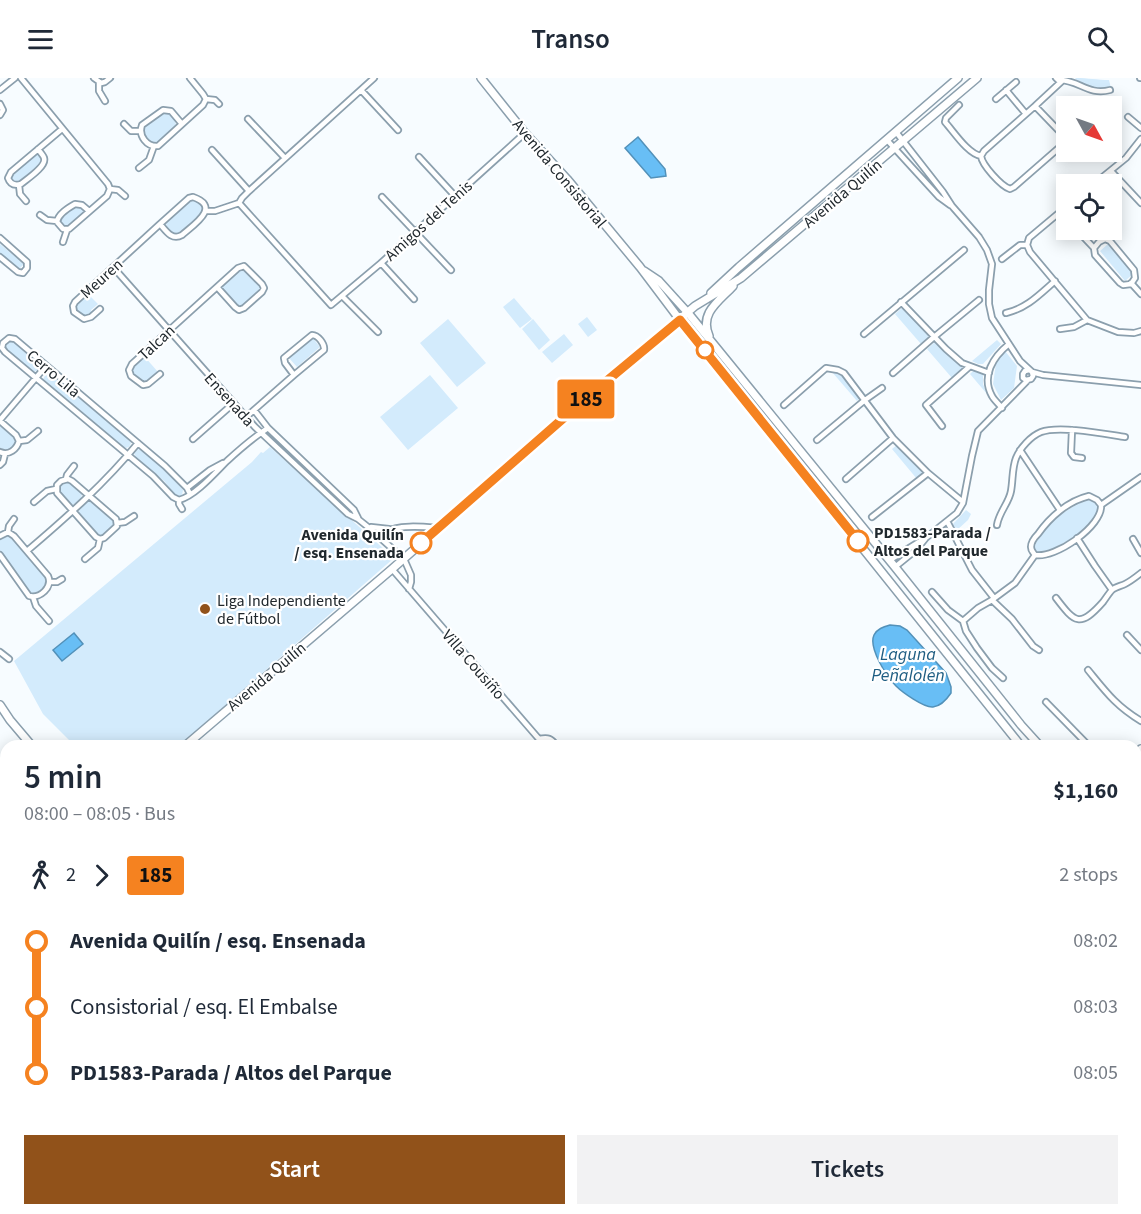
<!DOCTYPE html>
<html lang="en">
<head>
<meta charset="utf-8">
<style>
  :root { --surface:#fff; --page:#f2f2f3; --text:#1f2937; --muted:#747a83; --accent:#91521a }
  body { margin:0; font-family:"Source Sans 3",sans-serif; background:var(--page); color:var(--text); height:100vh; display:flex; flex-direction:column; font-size:22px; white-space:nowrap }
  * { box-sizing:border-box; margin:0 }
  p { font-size:20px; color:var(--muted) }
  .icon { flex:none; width:33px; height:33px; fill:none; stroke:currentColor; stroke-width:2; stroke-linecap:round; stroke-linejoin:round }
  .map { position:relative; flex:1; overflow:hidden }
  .side { position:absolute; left:0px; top:662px; width:1142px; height:476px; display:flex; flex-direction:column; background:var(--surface); border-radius:18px 18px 0 0; box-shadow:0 3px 15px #0003 }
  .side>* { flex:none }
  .badge { padding:0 12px; border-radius:4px; font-size:21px; line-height:39px }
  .needle { width:39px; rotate:130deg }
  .fabs { position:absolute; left:1056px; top:18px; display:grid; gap:12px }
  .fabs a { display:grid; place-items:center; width:66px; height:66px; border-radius:0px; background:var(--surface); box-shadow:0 3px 15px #0003; font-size:30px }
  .map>.badge { position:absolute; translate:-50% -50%; box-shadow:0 0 0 3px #fff }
  .legs { display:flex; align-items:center; gap:9px; height:66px; padding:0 24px; font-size:20px }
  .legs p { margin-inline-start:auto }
  .head { display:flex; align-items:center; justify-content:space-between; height:102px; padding:0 24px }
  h1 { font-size:33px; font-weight:600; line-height:45px }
  .primary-button { display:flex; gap:12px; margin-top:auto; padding:12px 24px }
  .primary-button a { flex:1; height:69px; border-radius:0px; background:var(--accent); color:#fff; font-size:24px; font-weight:600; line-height:69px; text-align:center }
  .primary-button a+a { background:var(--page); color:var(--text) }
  ul { padding:0 24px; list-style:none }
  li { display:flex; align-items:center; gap:21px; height:66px; font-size:22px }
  li i { display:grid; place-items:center; width:9px; height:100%; margin:0 8px; background:currentColor }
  li i::after { content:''; width:15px; height:15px; margin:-8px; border:4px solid; border-radius:50%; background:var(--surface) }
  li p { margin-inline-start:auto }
  li:first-child i { background:linear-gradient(#0000 50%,currentColor 0) }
  li:last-child i { background:linear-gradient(currentColor 50%,#0000 0) }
  header { display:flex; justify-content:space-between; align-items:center; height:78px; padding:0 24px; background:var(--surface); font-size:27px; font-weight:600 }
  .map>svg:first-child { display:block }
</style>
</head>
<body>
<header><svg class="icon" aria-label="menu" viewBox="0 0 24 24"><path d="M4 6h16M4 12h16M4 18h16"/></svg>Transo<svg class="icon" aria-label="search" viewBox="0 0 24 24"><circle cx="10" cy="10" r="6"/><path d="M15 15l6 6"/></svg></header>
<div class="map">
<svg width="1141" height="1136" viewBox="0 0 1141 1136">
  <rect width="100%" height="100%" fill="#f7fcff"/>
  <path fill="#d3ebfc" d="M1076,0C1088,0 1097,2 1109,2L1111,10C1095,14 1089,9 1075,1Z
    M162,34L169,35C173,39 176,42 176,48L157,65C149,68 143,57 143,50Z
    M34,76H37L41,79L42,86L22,104C15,106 12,104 10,97Z
    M190,122H196L202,128L203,134L181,155L175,157L167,150L166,145Z
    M76,128H80L84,132L82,138L69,150L66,151L61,147L60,142Z
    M0,166L24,186L19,191L0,175Z
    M1108,166L1133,196L1125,203L1100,173Z
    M242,191L245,192L260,207L261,213L244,228L240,230C233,226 224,216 222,209Z
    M87,215L98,226L91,232L92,235L88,238L83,239L75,230V227Z
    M514,220L532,241L520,250L503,229Z
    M903,229L929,257L928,260L921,266L895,236Z
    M587,239L597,252L588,259L578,246Z
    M448,241L486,285L457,309L420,265Z
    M533,241L550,262L539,272L522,251Z
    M564,256L573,267L552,285L542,274Z
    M313,260L320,269L297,289L289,280Z
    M997,262L1001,266L983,286H978L972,283Z
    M9,263H13L38,286L39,289L38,292L34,294L30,292L6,272L5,269Z
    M935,264L942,271L962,288V292L952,300L927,271Z
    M1005,273L1017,288L1014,310L1001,322L993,306L996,285Z
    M144,278L158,294L148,303L144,305L133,297L131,292Z
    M974,292L983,295V306L987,316L970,296Z
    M832,294L842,298L861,319L857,323Z
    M46,296L51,297L129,361L131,365L129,369L126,370L122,368L46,304L43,301Z
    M430,297L458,330L408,372L380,339Z
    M0,348L5,350L15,360L16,366L10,372L5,373L0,370Z
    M897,367L923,393L924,396L917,401L892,371Z
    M270,369L394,480L180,667H74L43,636L14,583L252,384L261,374L263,375Z
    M138,371L142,373L172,398L183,412L182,417L179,418L174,416L164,403L136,380L134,375Z
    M68,403L82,416L81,421L73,427C66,425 59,416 58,409L61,405Z
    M1086,422C1092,422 1096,423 1097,429C1101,447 1053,473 1038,476L1036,475L1034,470C1041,448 1066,431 1086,422Z
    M88,423H91L114,442V448L104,457L99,458L97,457L79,435V431Z
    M966,432L971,436L968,442L956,453L953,446Z
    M4,457H7L11,459L47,500V507L38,515L32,516L29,514L0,473V460Z
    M453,1131H486L489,1136H457Z"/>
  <path fill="#68bef5" stroke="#5291b9" stroke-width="1.5" d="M638,59L665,91L666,98L651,100L625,70Z
    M890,547L900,548L907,552L946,595L951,609V615C947,621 941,628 933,629C924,630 902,614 896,608C887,599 868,570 874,557C877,551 883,549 890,547Z
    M74,555L83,566L62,583L53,572Z"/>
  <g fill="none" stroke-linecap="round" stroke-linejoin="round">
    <defs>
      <path id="street" d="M21,0L108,106L110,111
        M94,0L101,5L105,4L110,0
        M190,0L203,16L206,21
        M1056,0L1058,2C1078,1 1088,18 1110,12
        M1140,0H1141
        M99,5V13L105,23
        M0,12L15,0
        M361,12L398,52
        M1006,12L1026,36
        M206,21L215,22L219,26
        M996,21L1016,4
        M0,26L3,32L0,37
        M959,27L946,40L945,44C954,54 968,76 981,78
        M1035,28L1061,55L1064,61
        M1128,39L1141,50
        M248,41L285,80
        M124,46L131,53H140
        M182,46L171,33L163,32L142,47C138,58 147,69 158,68L203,27L206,21
        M896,54L943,114L952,128L979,159L987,172L992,186L989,212V226L992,240L1020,283L1032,294L1033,298L1031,301L1026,302L1023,300V296L1025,293L1029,292
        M887,62L939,119L950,127
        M38,71C39,73 44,78 44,80C47,88 27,101 21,106C14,108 10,106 8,100L11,94L62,51
        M212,72L249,113
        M981,78C982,87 1001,108 1010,111L1014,109L1061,68L1064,61
        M981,78L984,73L1035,28L1063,2
        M419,79L455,118
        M139,90L149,82L154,68
        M1111,93L1141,125
        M1094,106L1126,80L1141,61
        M19,107L20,116L26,123
        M110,111L118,112L125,118
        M193,119C222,129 193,147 182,157C172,163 166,153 160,146L189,120Z
        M382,119L451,192
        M239,125L331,227L381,185L525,55
        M239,125L242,120L249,113L374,0
        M89,133L82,127L75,126C68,130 58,136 57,144L63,151H69L107,118L110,111
        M206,133H215L239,125
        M40,137L47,142L57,143
        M1077,152L1094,170L1095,177L1120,205L1123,207L1131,206L1135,200L1134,192L1110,163L1105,161L1099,164L1094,170
        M0,160L27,184V190L23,195L18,194L0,179
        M63,164L67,152
        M1027,167L1030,174L1087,242L1118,254L1134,255L1141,253
        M1027,167L1029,160L1066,129
        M1002,181L1020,167H1027
        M381,185L414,221
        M244,188L262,206L264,210L262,214L244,230L239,232L235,229L217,209L238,190Z
        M113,189L255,349L348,436L358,441L368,449L404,481L411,497V504L409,511
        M1131,205L1141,216
        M342,218L378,254
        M901,224L946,271L962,285L989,295
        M100,231L91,239L84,241L74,234L73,228L75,224L160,146
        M1006,235C1027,230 1039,217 1055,203
        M1060,251L1074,249L1087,242
        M864,256L964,172
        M312,257C318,257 325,266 324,272L294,297L285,285L284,280Z
        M1032,294L1043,297L1141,307
        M893,295L934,259L979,222
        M160,296L148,306L143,307L131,298L129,292L132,286L217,209
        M784,327L826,290L838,292L844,295L893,360L928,395L963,424
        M1002,330C999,326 994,322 992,318C981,298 993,279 1009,266
        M254,332L268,350L354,432L358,440
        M246,339L294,297
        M0,342L46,288
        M0,343L16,357L19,363C17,371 9,378 0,374
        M942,348L926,327L969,289
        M1072,352L1071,375L1074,379L1082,380
        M193,361L234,325
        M817,362L865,322L882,310
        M19,363L27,362L38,353
        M1020,372L1060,432
        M0,387L3,384L5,376
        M66,401L67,397L74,388
        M68,401L72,403L116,441L117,448L104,460L100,461L96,459L57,415V407L61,403Z
        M846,401L893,360
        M187,410L210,392L223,385
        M1089,418L1097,422L1101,427C1103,448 1055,481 1035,477C1033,474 1031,473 1031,469C1031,464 1035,459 1038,456C1050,439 1068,423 1089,418Z
        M179,422C195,418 215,395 227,383C240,371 254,359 268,350
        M34,424L47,413L56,411
        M1101,427L1141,399
        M182,431L179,426V422L173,419L153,398L5,274L2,270L3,265L9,260L15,261L165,388L187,410L190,416
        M872,439L928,395
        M947,443L972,492L994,520
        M117,445L125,444L134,438
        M997,447C999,434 1009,425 1011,413C1013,402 1012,390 1016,380C1020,370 1031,358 1041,354C1059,347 1105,356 1125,359
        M371,449L389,451
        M8,454L9,448L14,441
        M0,458L8,454L14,458L48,498C53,509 40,521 29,518L0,477
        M1077,460L1095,488L1112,512
        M1133,461L1141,475
        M383,462C384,458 383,457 387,454C397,446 426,449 439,450
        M27,473C67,439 105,405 138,365
        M85,481L98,470L100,461
        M890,482L927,459L957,435L963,425L972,378L978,353L1028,302
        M895,489L916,472L925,461
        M392,491L545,668
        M50,504H57L62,501
        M932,514L948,532L963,543L966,553L977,570L992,590L1003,600
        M33,519L36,528L49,543
        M1056,520C1075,545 1080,550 1103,524C1106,520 1109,515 1112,512C1115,509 1121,508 1125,506C1131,503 1136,499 1141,495
        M992,522L1012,541L1033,568L1039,572
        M963,543L978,530L992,522L1015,505L1035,477
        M1127,557L1141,572
        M0,574L9,581
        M1088,592C1106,614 1116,628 1141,643
        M1046,624L1089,668
        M539,661C548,659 551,660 557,668
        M1136,704L1141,700
        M1136,770L1141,777
        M1136,918H1141
        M1136,973L1141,969
        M1136,986L1141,988
        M155,1131L158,1136
        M277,1131L279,1136
        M489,1131L493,1136
        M626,1131L630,1136
        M840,1131L844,1136
        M139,1136L150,1131
        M392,1136L404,1131
        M711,1136L719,1131
        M816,1136L823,1131
        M903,1136L902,1134L904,1131
        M927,1136L934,1131"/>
      <path id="secondary" d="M481,0L525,55L567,101L640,189L680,242L1021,668
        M644,193L659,203L688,235L895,489L1021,647L1040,668
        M711,215L739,189L958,0
        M709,258C699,235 719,223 733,208
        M0,627L10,642L32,668
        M185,668L392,491L591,316L695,228L741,200L977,0
        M1136,675L1141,671
        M1136,690L1141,686
        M1136,791L1141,798
        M1136,811L1141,818
        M0,821L6,818
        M0,881L6,874
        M447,1131L450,1136"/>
    </defs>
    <use href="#street" stroke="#8b9fad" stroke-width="8"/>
    <use href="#secondary" stroke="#8b9fad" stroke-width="10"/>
    <use href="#street" stroke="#fff" stroke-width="4.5"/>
    <use href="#secondary" stroke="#fff" stroke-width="7"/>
  </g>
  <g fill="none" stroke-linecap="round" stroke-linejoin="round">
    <defs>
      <path id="line-1" d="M421,465L591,316L680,242L858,463"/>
    </defs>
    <use href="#line-1" stroke="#fff" stroke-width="14"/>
    <use href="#line-1" stroke="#f58220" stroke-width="9"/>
  </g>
  <g fill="#fff" stroke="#f58220" stroke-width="3">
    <circle cx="705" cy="272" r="8"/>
    <circle cx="858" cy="463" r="10"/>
    <circle cx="421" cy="465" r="10"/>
  </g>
  <circle fill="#91521a" stroke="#fff" stroke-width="2" cx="205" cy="531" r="6"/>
  <g text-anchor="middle" stroke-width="4.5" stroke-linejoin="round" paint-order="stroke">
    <g font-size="16" fill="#20282d" stroke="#fff">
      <text transform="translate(560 95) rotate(50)" y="6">Avenida Consistorial</text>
      <text transform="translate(842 115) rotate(-40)" y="6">Avenida Quilín</text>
      <text transform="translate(428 142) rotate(-42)" y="6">Amigos del Tenis</text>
      <text transform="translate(101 200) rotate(-42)" y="6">Meuren</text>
      <text transform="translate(156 264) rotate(-43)" y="6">Talcan</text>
      <text transform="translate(54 295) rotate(40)" y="6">Cerro Lila</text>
      <text transform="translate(230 321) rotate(48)" y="6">Ensenada</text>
      <text transform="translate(474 586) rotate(49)" y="6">Villa Cousiño</text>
      <text transform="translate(266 598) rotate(-40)" y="6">Avenida Quilín</text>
    </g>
    <g font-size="16" font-weight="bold" fill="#20282d" stroke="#fff" text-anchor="start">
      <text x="874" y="460">PD1583-Parada /<tspan x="874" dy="18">Altos del Parque</tspan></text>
      <text x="404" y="462" text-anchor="end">Avenida Quilín<tspan x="404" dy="18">/ esq. Ensenada</tspan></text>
    </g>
    <g font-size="16" fill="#20282d" stroke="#fff" text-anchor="start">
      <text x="217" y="528">Liga Independiente<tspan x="217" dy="18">de Fútbol</tspan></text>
    </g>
    <g font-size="18" font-style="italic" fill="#1e5d82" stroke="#fff">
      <text x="908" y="582">Laguna<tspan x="908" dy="21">Peñalolén</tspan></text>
    </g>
  </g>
</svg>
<div class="fabs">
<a><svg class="needle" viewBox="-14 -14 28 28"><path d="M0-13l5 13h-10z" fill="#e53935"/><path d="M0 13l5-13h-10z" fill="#747a83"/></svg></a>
<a><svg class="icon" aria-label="locate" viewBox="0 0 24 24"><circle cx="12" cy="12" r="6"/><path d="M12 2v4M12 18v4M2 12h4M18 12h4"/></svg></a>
</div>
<b class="badge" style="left:586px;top:321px;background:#f58220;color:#111">185</b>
<section class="side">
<div class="head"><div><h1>5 min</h1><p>08:00 – 08:05 · Bus</p></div><b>$1,160</b></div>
<div class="legs"><svg class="icon" aria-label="walk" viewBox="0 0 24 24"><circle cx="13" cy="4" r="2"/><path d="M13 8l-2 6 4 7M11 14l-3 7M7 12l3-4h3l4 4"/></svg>2<svg class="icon" aria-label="forward" viewBox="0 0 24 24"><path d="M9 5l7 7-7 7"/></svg><b class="badge" style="background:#f58220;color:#111">185</b><p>2 stops</p></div>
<ul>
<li><i style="color:#f58220"></i><b>Avenida Quilín / esq. Ensenada</b><p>08:02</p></li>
<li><i style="color:#f58220"></i><span>Consistorial / esq. El Embalse</span><p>08:03</p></li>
<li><i style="color:#f58220"></i><b>PD1583-Parada / Altos del Parque</b><p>08:05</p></li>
</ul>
<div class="primary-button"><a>Start</a><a>Tickets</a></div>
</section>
</div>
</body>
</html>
